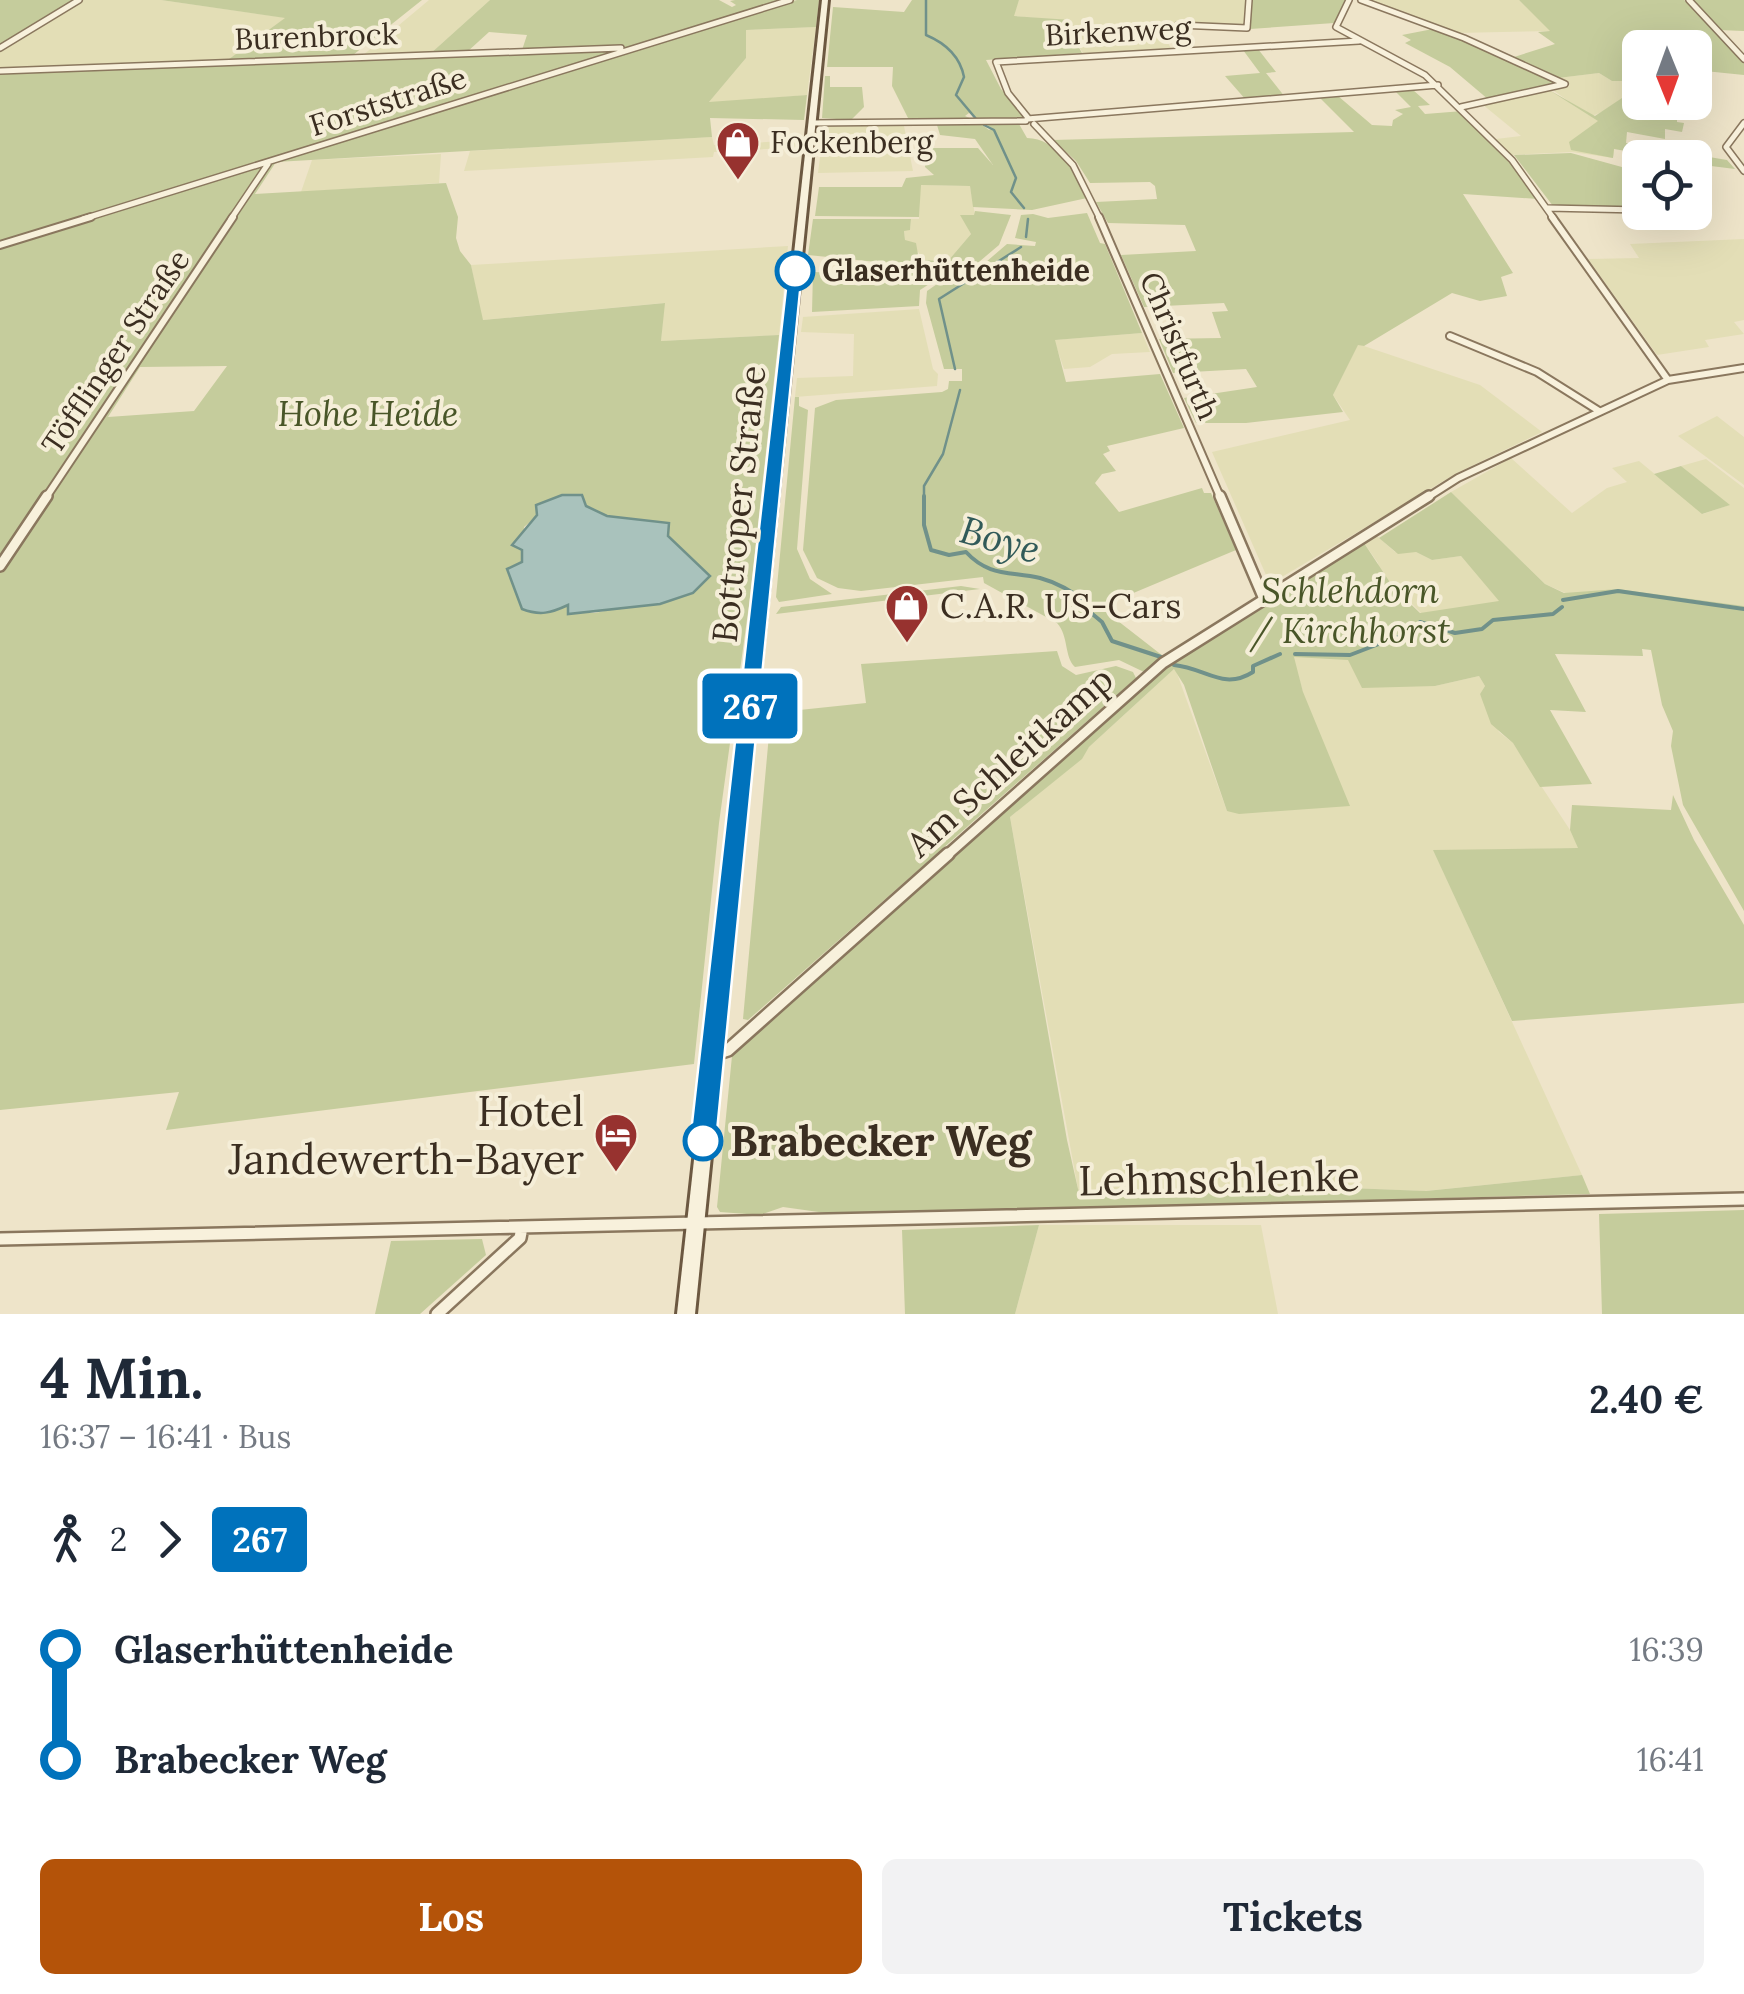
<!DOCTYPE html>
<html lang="de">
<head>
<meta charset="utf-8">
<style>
  :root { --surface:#fff; --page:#f2f2f3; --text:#1f2937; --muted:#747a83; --accent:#b45309 }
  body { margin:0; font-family:Lora,serif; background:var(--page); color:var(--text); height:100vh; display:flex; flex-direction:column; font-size:38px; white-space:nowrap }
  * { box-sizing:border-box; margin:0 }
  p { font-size:32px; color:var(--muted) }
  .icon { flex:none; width:55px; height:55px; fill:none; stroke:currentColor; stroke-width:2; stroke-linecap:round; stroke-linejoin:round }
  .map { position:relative; height:1314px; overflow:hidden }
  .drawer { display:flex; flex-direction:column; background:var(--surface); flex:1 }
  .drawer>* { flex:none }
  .badge { padding:0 20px; border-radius:8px; font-size:35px; line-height:65px }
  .needle { width:65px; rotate:179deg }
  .controls { position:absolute; left:1622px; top:30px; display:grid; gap:20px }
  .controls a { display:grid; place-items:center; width:90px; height:90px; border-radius:15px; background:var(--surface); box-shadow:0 10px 40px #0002; font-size:50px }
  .map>.badge { position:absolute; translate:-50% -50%; box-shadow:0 0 0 5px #fff }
  .legs { display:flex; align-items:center; gap:15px; height:110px; padding:0 40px; font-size:32px }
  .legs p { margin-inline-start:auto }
  .summary { display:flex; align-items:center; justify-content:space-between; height:170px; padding:0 40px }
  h1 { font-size:55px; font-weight:800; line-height:75px }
  .cta { display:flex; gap:20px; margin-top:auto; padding:20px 40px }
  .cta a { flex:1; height:115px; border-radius:15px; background:var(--accent); color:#fff; font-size:40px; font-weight:800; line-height:115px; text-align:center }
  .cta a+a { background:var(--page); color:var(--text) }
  ul { padding:0 40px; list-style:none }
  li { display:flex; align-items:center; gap:35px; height:110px; font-size:38px }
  li i { display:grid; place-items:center; width:15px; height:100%; margin:0 12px; background:currentColor }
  li i::after { content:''; width:25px; height:25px; margin:-12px; border:8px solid; border-radius:50%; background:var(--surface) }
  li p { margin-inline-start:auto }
  li:first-child i { background:linear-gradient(#0000 50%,currentColor 0) }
  li:last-child i { background:linear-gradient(currentColor 50%,#0000 0) }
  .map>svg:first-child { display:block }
</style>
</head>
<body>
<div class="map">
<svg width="1744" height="1314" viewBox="0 0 1744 1314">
  <rect width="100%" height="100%" fill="#eee4c9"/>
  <path fill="#e3deb6" d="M83,0H161L287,18L225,62L0,70V50Z
    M429,0H490L430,54L362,56Z
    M1019,0H1247L1246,27L1157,24L1172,50L1084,55L1069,30L1071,21L1013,16Z
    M1364,0H1519L1551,31L1455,33Z
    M816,27L807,95L708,103L746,58V30Z
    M1599,73L1612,81H1640L1639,86L1609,109L1592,116L1599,121L1572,142L1614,149L1613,158L1572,152L1511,155L1496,139L1521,136L1482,104L1549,90L1571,103L1553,90L1570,86L1558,78Z
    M835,125L904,126L913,171L818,173L824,127Z
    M712,137L714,145L801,140V147L714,152L713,157L464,171L470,151Z
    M441,154L439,183L301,192L312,160Z
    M920,185L970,186L975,215H961L971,234L948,261L919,260V253L905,241L904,230H910L911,219H919Z
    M1744,239V320L1734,322L1744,334L1705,340L1709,347L1657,355L1588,259L1639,258L1630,244Z
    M788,246L779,335L661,341L664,303L482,320L471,265Z
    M919,309L933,369L938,374L937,386L795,397L797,378L853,376L854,334L801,332L803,317Z
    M1142,333L1150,352L1112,354L1090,367L1064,369L1054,340Z
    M1358,344L1480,385L1542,432L1457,473L1270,584L1212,452L1350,420L1333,395Z
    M1717,416L1744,437V485L1678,436Z
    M1511,458L1572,513L1607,488L1627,482L1612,468L1639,461L1703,514L1729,505L1681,466L1706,459L1744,488V606L1618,589L1570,595L1545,584L1451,492Z
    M1376,535L1395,552H1416L1432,560L1461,556L1503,605L1425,617L1379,571L1378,563L1364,543Z
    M1293,657H1339L1435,686L1479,676L1485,686L1480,694L1499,732L1513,743L1570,830L1579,848L1434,851L1582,1175L1425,1191L1323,1187L1097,1199L1084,1198L1078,1189L1010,817L1081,759L1089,747L1175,668L1227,811L1303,692Z
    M1039,1225H1261L1278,1314H1015Z"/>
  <path fill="#c5cc9c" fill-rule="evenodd" d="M0,0H78L0,46Z
    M161,0H422L353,55L225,62L285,18Z
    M490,0H719L732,7L736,5L730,1L735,0H783L745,16L797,0H819L816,27L746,30V58L709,102L807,95L804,120L710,118L712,137L276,162L255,194L446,183L458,217L456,238L460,251L471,265L483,320L665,303L661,341L779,335L749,605L719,823L694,1064L166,1130L179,1092L0,1110V72L522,50L527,35L489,32L467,52L430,54ZM227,366L194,411L108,417L140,367ZM586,506L606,516L669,523L668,536L638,604L595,613H568V605L507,569L522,562L524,527L538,515Z
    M912,0H1019L1014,16L1071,20L1069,30L1082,53L986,60L1001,89L1025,116L1023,119L981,121L969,113L965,116L976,121L909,120L892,86L893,67H827L833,7L904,12Z
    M1251,0H1347L1334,23L1250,29Z
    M1519,0H1684L1744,63V75L1695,70V48H1640V81H1612L1599,73L1558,78L1511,58L1555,44L1538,32L1550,31Z
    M1692,0H1744V31L1719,30Z
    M1438,28L1559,81L1560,85L1489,100L1450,67L1405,43L1411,40L1402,35Z
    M1258,49L1276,72L1266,73L1285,97L1246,100L1225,76L1260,73L1243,50Z
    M825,76H830V87H862L864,107L851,120L822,118Z
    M1640,86V102L1688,103L1677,104V122L1684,123L1682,132L1665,129V139L1627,132L1626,143L1727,160L1735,169L1695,164V158L1661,157L1614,149L1613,158L1571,150L1569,142L1598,121L1549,90L1595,116Z
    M1413,90L1430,105L1418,106L1425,114L1463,111L1510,162L1538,199L1463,194L1513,273L1501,277L1507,296L1480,301L1452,293L1364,346L1358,345L1333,395L1343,412L1246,423H1196L1184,398L1257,387L1246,369L1173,373L1159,339L1221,338L1212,312L1228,311L1224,303L1144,307L1121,255L1196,251L1185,225L1108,223L1096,202L1157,199L1155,186L1150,182L1090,183L1076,161L1053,140L1354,132L1320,98L1338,96L1372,125L1392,126L1393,120L1403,114L1395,110L1411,107L1396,92Z
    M942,124H981L989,130L992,128L985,124H1019L1027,138C1057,138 1075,172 1087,198L1032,210L973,207L970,186L921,185L919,217L815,216L819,187H902L906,178L934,175L925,167L924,148H978L993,165L975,139L940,135L937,125Z
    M1571,153L1640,172L1631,176L1640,178V206H1553L1514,155Z
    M975,211L1011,215L999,245L973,267C948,267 940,278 920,290L919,306L812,312L813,272L875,274L877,262L808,255L813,219H911L910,230L904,231L905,240L916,243L919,260L948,261L971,234L960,215H974Z
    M1087,213L1100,243L1105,244L1142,333L1055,340L1066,382L1160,374L1184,428L1107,446L1110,451L1103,454L1116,471L1102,474L1095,483L1119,512L1202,488L1204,493H1211L1236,550L1100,607L1163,656L1144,672L1119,660L1075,667C1064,657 1069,636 1057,623L984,583L983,577L861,591L838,588L817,578L803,550L815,408L836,400L942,392L948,389L949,381H962V369H944L926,303L927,291L950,275L979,268L1007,244L1035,246L1036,242L1015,238L1021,215L1033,214L1048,218Z
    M795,397H799V406L808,410L797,549L810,579L832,594L779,602L776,597Z
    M1681,466L1730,505L1702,514L1654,474Z
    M1451,492L1545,584L1564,593L1618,589L1744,606V911L1683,805L1671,746L1673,731L1662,705L1651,650L1642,649L1643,656L1555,654L1586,712L1550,710L1592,784L1540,787L1513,743L1491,724L1480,694L1485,686L1479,676L1435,686L1362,688L1348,660L1294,657L1303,692L1350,806L1239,814L1227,811L1184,685L1174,669L1089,747L1082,759L1010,817L1067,1140L1078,1189L1084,1198L1323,1187L1426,1191L1582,1175L1590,1194L840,1215L783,1207L760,1215L720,1212L717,1207L732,1056L1157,674L1364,543L1393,587L1420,613L1499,601L1461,556L1432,560L1416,552L1398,554L1379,538Z
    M961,586L980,589L776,614L781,607Z
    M1057,651L1062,666L1076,675L1116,666L1133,672L1136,678L748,1020L743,1019L771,713L866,703L861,664Z
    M1673,795L1694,840L1744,925V1003L1512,1021L1433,850L1578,848L1570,830L1572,805L1671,810Z
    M1744,1210V1314H1602L1599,1214Z
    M1039,1225L1015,1314H905L902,1230Z
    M482,1239L486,1255L420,1314H375L391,1241Z"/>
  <path fill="#a9c2bc" stroke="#70918a" stroke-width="2.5" d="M562,495H582L586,506L607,516L669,523L668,536L710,576L693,593L660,604L568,614V605C551,613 540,616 522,609L507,569L522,562V550L512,545L537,515L536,505Z"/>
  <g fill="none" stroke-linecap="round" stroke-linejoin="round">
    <path stroke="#70918a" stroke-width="2.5" d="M926,0V35C945,43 960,56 964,77L956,95L977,120
      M984,125L994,130L1016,178L1011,192L1024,208
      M1026,237L1028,219
      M955,369L939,299L1021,247
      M924,499V486L943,454L960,390"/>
    <path stroke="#70918a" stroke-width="4" d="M924,496V525L931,550L949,555L966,552C989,577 1010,571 1040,578C1059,583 1075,593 1090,605V612L1102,622L1112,641L1161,657
      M1563,600L1618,591L1744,609
      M1295,654L1350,655L1397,637H1410L1420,622L1455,633L1482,629L1493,620L1553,614L1562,607
      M1174,665C1206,668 1223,691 1253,672V666L1280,654"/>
    <defs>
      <path id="minor-far3" d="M1349,0L1336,27L1425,75L1512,160L1554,219
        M1361,0L1464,38L1565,84L1461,107
        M1689,0L1744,59
        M1178,25L1247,28L1249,0
        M0,48L79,0
        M0,71L621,48
        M1027,119L1438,85
        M1029,119L1008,93L996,62L1359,41
        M812,123L1026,121
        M1744,123L1726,147L1744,171
        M1034,124L1073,165L1100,219
        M1548,208L1640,210
        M83,219L790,0
        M231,219L268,164"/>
      <path id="minor-far2" d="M1099,217L1221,499
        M1552,217L1668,380
        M0,245L91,217
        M1450,336L1537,372L1599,411
        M45,499L233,217
        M1425,499L1458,478L1668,380L1744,368"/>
      <path id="minor-far1" d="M1220,496L1264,599
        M0,566L47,496
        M945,857L1163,663L1429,496"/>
      <path id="minor" d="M713,1055L728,1050L948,854
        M0,1239L1744,1199
        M437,1314L520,1238L522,1227"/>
      <path id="secondary" d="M822,0H828L695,1314H677Z"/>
    </defs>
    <use href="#minor-far3" stroke="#8a775e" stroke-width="8"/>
    <use href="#minor-far2" stroke="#8a775e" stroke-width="10"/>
    <use href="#minor-far1" stroke="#8a775e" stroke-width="14"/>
    <use href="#minor" stroke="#8a775e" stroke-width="16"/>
    <use href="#secondary" stroke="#6c5841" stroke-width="6"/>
    <use href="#minor-far3" stroke="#f8f1dc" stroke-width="5"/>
    <use href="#minor-far2" stroke="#f8f1dc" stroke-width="6"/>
    <use href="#minor-far1" stroke="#f8f1dc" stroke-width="9"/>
    <use href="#minor" stroke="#f8f1dc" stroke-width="11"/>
    <use href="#secondary" fill="#f8f1dc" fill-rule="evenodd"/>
  </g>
  <path fill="#0072bc" stroke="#fff" stroke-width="2.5" d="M795,266L802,271L716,1141L712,1150L703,1154L694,1150L690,1141L788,271Z"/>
  <defs>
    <symbol id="shop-pin" viewBox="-11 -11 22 30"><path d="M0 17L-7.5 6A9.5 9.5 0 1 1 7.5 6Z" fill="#97322f" stroke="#f5eed8"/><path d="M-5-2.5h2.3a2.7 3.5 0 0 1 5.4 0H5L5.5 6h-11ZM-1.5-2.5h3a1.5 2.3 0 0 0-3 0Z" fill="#fff"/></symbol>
    <symbol id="hotel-pin" viewBox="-11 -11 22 30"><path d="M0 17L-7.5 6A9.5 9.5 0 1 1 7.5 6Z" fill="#97322f" stroke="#f5eed8"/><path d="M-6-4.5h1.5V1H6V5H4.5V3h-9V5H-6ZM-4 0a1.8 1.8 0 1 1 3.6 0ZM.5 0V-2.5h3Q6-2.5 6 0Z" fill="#fff"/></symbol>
  </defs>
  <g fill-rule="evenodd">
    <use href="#shop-pin" x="713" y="118" width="50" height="68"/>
    <use href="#shop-pin" x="882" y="581" width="50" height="68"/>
    <use href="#hotel-pin" x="591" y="1110" width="50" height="68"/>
  </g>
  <g fill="#fff" stroke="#0072bc" stroke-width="5">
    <circle cx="795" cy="271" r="18"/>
    <circle cx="703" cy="1141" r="18"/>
  </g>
  <g text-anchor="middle" stroke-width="8" stroke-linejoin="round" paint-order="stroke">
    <g font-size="30" fill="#3b2e21" stroke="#f5eed8">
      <text transform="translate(1118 32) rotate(-3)" y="10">Birkenweg</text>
      <text transform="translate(316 37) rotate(-2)" y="10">Burenbrock</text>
      <text transform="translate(388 102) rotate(-18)" y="10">Forststraße</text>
      <text transform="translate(1179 346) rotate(67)" y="10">Christfurth</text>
      <text transform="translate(116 352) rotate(-56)" y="10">Töfflinger Straße</text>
    </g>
    <g font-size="30" fill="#3b2e21" stroke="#f5eed8" text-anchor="start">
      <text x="770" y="153">Fockenberg</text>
    </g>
    <g font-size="30" font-weight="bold" fill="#3b2e21" stroke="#f5eed8" text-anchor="start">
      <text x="822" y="281">Glaserhüttenheide</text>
    </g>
    <g font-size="35" font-style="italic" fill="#495628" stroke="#f5eed8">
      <text x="368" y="426">Hohe Heide</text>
      <text x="1350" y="603">Schlehdorn<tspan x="1350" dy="40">/ Kirchhorst</tspan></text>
    </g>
    <g font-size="35" fill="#3b2e21" stroke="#f5eed8">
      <text transform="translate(739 504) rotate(-84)" y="12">Bottroper Straße</text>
      <text transform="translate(1010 762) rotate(-42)" y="12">Am Schleitkamp</text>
    </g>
    <g font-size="35" fill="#3b2e21" stroke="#f5eed8" text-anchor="start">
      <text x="940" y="618">C.A.R. US-Cars</text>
    </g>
    <g font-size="38" font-style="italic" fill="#315a59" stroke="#f5eed8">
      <text transform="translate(1000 540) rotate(16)" y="13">Boye</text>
    </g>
    <g font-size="42" fill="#3b2e21" stroke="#f5eed8" text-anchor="end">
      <text x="584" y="1126">Hotel<tspan x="584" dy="48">Jandewerth-Bayer</tspan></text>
    </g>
    <g font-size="42" font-weight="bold" fill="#3b2e21" stroke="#f5eed8" text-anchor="start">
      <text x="730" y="1156">Brabecker Weg</text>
    </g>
    <g font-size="42" fill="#3b2e21" stroke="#f5eed8">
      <text transform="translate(1219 1178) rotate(-1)" y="15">Lehmschlenke</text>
    </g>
  </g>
</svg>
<div class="controls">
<a><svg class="needle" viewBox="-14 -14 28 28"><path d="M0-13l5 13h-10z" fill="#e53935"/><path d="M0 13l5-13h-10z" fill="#747a83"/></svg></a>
<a><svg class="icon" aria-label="locate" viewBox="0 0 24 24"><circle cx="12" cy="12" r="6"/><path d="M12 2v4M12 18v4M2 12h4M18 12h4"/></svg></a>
</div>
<b class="badge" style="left:750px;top:706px;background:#0072bc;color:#fff">267</b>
</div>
<section class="drawer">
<div class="summary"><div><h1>4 Min.</h1><p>16:37 – 16:41 · Bus</p></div><b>2.40 €</b></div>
<div class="legs"><svg class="icon" aria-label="walk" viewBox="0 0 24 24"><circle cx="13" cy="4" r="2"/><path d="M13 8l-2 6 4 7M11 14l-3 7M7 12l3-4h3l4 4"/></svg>2<svg class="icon" aria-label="forward" viewBox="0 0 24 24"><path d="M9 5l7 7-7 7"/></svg><b class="badge" style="background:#0072bc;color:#fff">267</b></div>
<ul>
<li><i style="color:#0072bc"></i><b>Glaserhüttenheide</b><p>16:39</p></li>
<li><i style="color:#0072bc"></i><b>Brabecker Weg</b><p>16:41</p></li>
</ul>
<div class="cta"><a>Los</a><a>Tickets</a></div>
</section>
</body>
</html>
